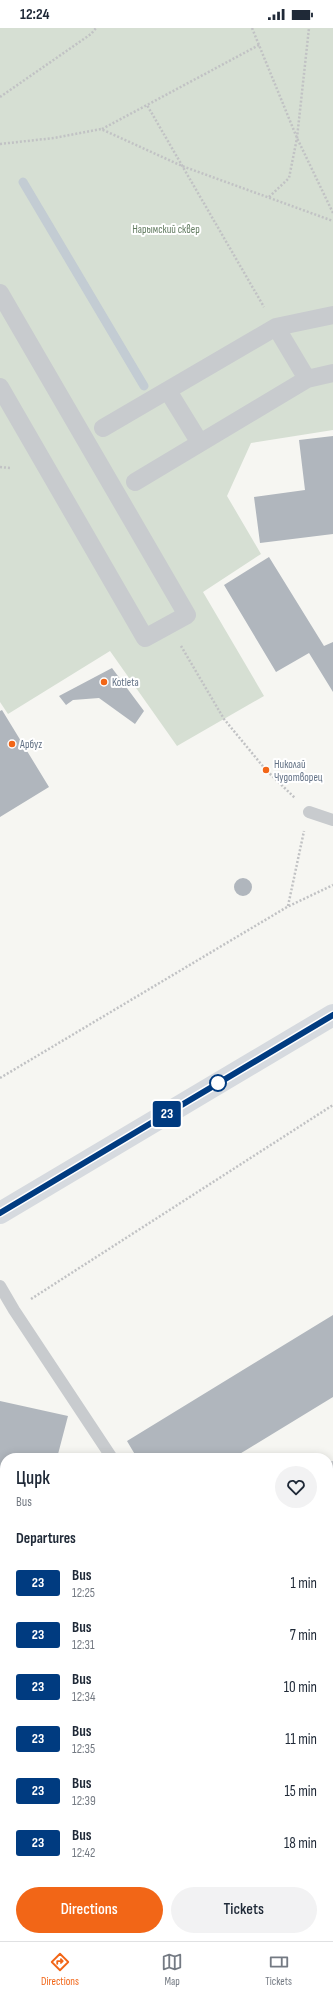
<!DOCTYPE html>
<html lang="en">
<head>
<meta charset="utf-8">
<style>
  :root { --surface:#fff; --page:#f2f2f3; --text:#1f2937; --muted:#747a83; --line:#e0e1e3; --accent:#f26617 }
  body { margin:0; font-family:"Sofia Sans Condensed",sans-serif; background:var(--page); color:var(--text); height:100vh; display:flex; flex-direction:column; font-size:15px; white-space:nowrap }
  * { box-sizing:border-box; margin:0 }
  p { font-size:13px; color:var(--muted) }
  .icon { flex:none; width:22px; height:22px; fill:none; stroke:currentColor; stroke-width:2; stroke-linecap:round; stroke-linejoin:round }
  .map { position:relative; flex:1; overflow:hidden }
  .details { position:absolute; left:0px; top:1425px; width:333px; height:488px; display:flex; flex-direction:column; background:var(--surface); border-radius:16px 16px 0 0; box-shadow:0 2px 10px #0003 }
  .details>* { flex:none }
  .badge { padding:0 8px; border-radius:3px; font-size:14px; line-height:26px }
  .map>.badge { position:absolute; translate:-50% -50%; box-shadow:0 0 0 2px #fff }
  h2 { padding:0 16px; font-size:15px; line-height:36px }
  .round { display:grid; place-items:center; flex:none; width:42px; height:42px; border-radius:21px; background:var(--page) }
  .overview { display:flex; align-items:center; justify-content:space-between; height:68px; padding:0 16px }
  h1 { font-size:19px; font-weight:600; line-height:30px }
  .primary-button { display:flex; gap:8px; margin-top:auto; padding:8px 16px }
  .primary-button a { flex:1; height:46px; border-radius:24px; background:var(--accent); color:#fff; font-size:16px; font-weight:600; line-height:46px; text-align:center }
  .primary-button a+a { background:var(--page); color:var(--text) }
  ul { padding:0; list-style:none }
  li { display:flex; align-items:center; gap:12px; height:52px; padding:0 16px }
  li div { flex:1 }
  li b { display:block; font-size:15px }
  li em { font-style:normal }
  li .badge { min-width:44px; font-weight:700; text-align:center }
  .status { display:flex; justify-content:space-between; align-items:center; height:28px; padding:0 20px; background:var(--surface); direction:ltr }
  .status svg { height:11px; fill:currentColor }
  .tabs { display:flex; justify-content:space-around; align-items:center; height:56px; border-top:1px solid var(--line); background:var(--surface); font-size:11px; color:var(--muted) }
  .tabs a { display:grid; justify-items:center; gap:2px }
  .tabs .on { color:var(--accent) }
  .map>svg:first-child { display:block }
</style>
</head>
<body>
<div class="status"><b>12:24</b><svg viewBox="0 0 49 12"><path d="M0 12V9h3v3zM5 12V6h3v6zM10 12V3h3v9zM15 12V0h3v12zM26 1h20v11H26zM47 4h2v5h-2z"/></svg></div>
<div class="map">
<svg width="333" height="1913" viewBox="0 0 333 1913">
  <rect width="100%" height="100%" fill="#f6f6f2"/>
  <path fill="#d6dfd3" d="M0,0H333V402L251,415L227,468L261,526L203,564L264,668L177,718L110,623L8,686L0,674Z
    M328,1892H333V1913H243L249,1908H328Z"/>
  <g fill="none" stroke-linecap="round" stroke-linejoin="round">
    <path stroke="#c3ccd3" stroke-width="9" d="M23,154L144,358"/>
  </g>
  <path fill="#b0b6bd" d="M333,408V506L260,515L254,469L305,462L299,412Z
    M269,529L324,618L333,614V664L309,625L276,644L224,557Z
    M112,640L144,683L135,696L99,670L73,672L66,677L59,668Z
    M2,682L49,759L0,789V683Z
    M234 859a9 9 0 1 1 18 0a9 9 0 1 1-18 0Z
    M333,1287V1369L233,1430H137L127,1413Z
    M0,1373L68,1388L57,1430H5V1444L0,1445Z
    M333,1472V1524L328,1527V1475Z
    M0,1656L5,1664V1766L0,1758Z
    M93,1908H143L135,1913H96Z"/>
  <g fill="none" stroke-linecap="round" stroke-linejoin="round">
    <path stroke="#c1c2c4" stroke-width="2.5" stroke-dasharray="2 2" stroke-linecap="butt" d="M252,0L297,110L333,185
      M259,17L147,77L264,279
      M0,69L91,6L96,0
      M102,101L147,77
      M0,116L54,110L101,101L182,138L333,193
      M269,169L289,150L297,110L309,0
      M0,439L10,440
      M181,618L224,691L266,742L295,770
      M288,878L304,803
      M0,1050L287,879L333,857
      M31,1271L333,1077
      M0,1783L5,1792
      M75,1908L78,1913"/>
    <path stroke="#c8cbce" stroke-width="12" d="M309,784L333,792
      M0,1258L14,1282L112,1430
      M328,1442L333,1439
      M0,1611L5,1619
      M182,1908L185,1913"/>
    <path stroke="#c8cbce" stroke-width="18" d="M0,265L187,587L145,610L0,359
      M276,299L307,351
      M168,363L200,415
      M103,400L276,299L333,287
      M135,454L307,351L333,345"/>
    <path stroke="#d6dadf" stroke-width="22" d="M0,1185L333,987"/>
  </g>
  <g fill="none" stroke-linecap="round" stroke-linejoin="round">
    <defs>
      <path id="line" d="M0,1185L333,987"/>
    </defs>
    <use href="#line" stroke="#fff" stroke-width="9"/>
    <use href="#line" stroke="#003b80" stroke-width="6"/>
  </g>
  <g fill="#f26617" stroke="#fff" stroke-width="1.5">
    <circle cx="104" cy="654" r="4"/>
    <circle cx="12" cy="716" r="4"/>
    <circle cx="266" cy="742" r="4"/>
  </g>
  <circle fill="#fff" stroke="#003b80" stroke-width="2" cx="218" cy="1055" r="8"/>
  <g text-anchor="middle" stroke-width="4" stroke-linejoin="round" paint-order="stroke">
    <g font-size="11" fill="#647d62" stroke="#fff">
      <text x="166" y="205">Нарымский сквер</text>
    </g>
    <g font-size="11" fill="#637286" stroke="#fff" text-anchor="start">
      <text x="112" y="658">Kotleta</text>
      <text x="20" y="720">Арбуz</text>
      <text x="274" y="740">Николай<tspan x="274" dy="13">Чудотворец</tspan></text>
    </g>
  </g>
</svg>
<b class="badge" style="left:167px;top:1086px;background:#003b80;color:#fff">23</b>
<section class="details">
<div class="overview"><div><h1>Цирк</h1><p>Bus</p></div><a class="round"><svg class="icon" aria-label="heart" viewBox="0 0 24 24"><path d="M12 20l-8-8c-3-5 5-10 8-4 3-6 11-1 8 4z"/></svg></a></div>
<h2>Departures</h2>
<ul>
<li><span class="badge" style="background:#003b80;color:#fff">23</span><div><b>Bus</b><p>12:25</p></div><em>1 min</em></li>
<li><span class="badge" style="background:#003b80;color:#fff">23</span><div><b>Bus</b><p>12:31</p></div><em>7 min</em></li>
<li><span class="badge" style="background:#003b80;color:#fff">23</span><div><b>Bus</b><p>12:34</p></div><em>10 min</em></li>
<li><span class="badge" style="background:#003b80;color:#fff">23</span><div><b>Bus</b><p>12:35</p></div><em>11 min</em></li>
<li><span class="badge" style="background:#003b80;color:#fff">23</span><div><b>Bus</b><p>12:39</p></div><em>15 min</em></li>
<li><span class="badge" style="background:#003b80;color:#fff">23</span><div><b>Bus</b><p>12:42</p></div><em>18 min</em></li>
</ul>
<div class="primary-button"><a>Directions</a><a>Tickets</a></div>
</section>
</div>
<nav class="tabs">
<a class="on"><svg class="icon" aria-label="directions" viewBox="0 0 24 24"><path d="M12 3l9 9-9 9-9-9zM9 14v-3h6M13 9l2 2-2 2"/></svg>Directions</a>
<a><svg class="icon" aria-label="map" viewBox="0 0 24 24"><path d="M3 6l6-2 6 2 6-2v14l-6 2-6-2-6 2zM9 4v14M15 6v14"/></svg>Map</a>
<a><svg class="icon" aria-label="tickets" viewBox="0 0 24 24"><path d="M3 7h18v10H3zM15 7v10"/></svg>Tickets</a>
</nav>
</body>
</html>
